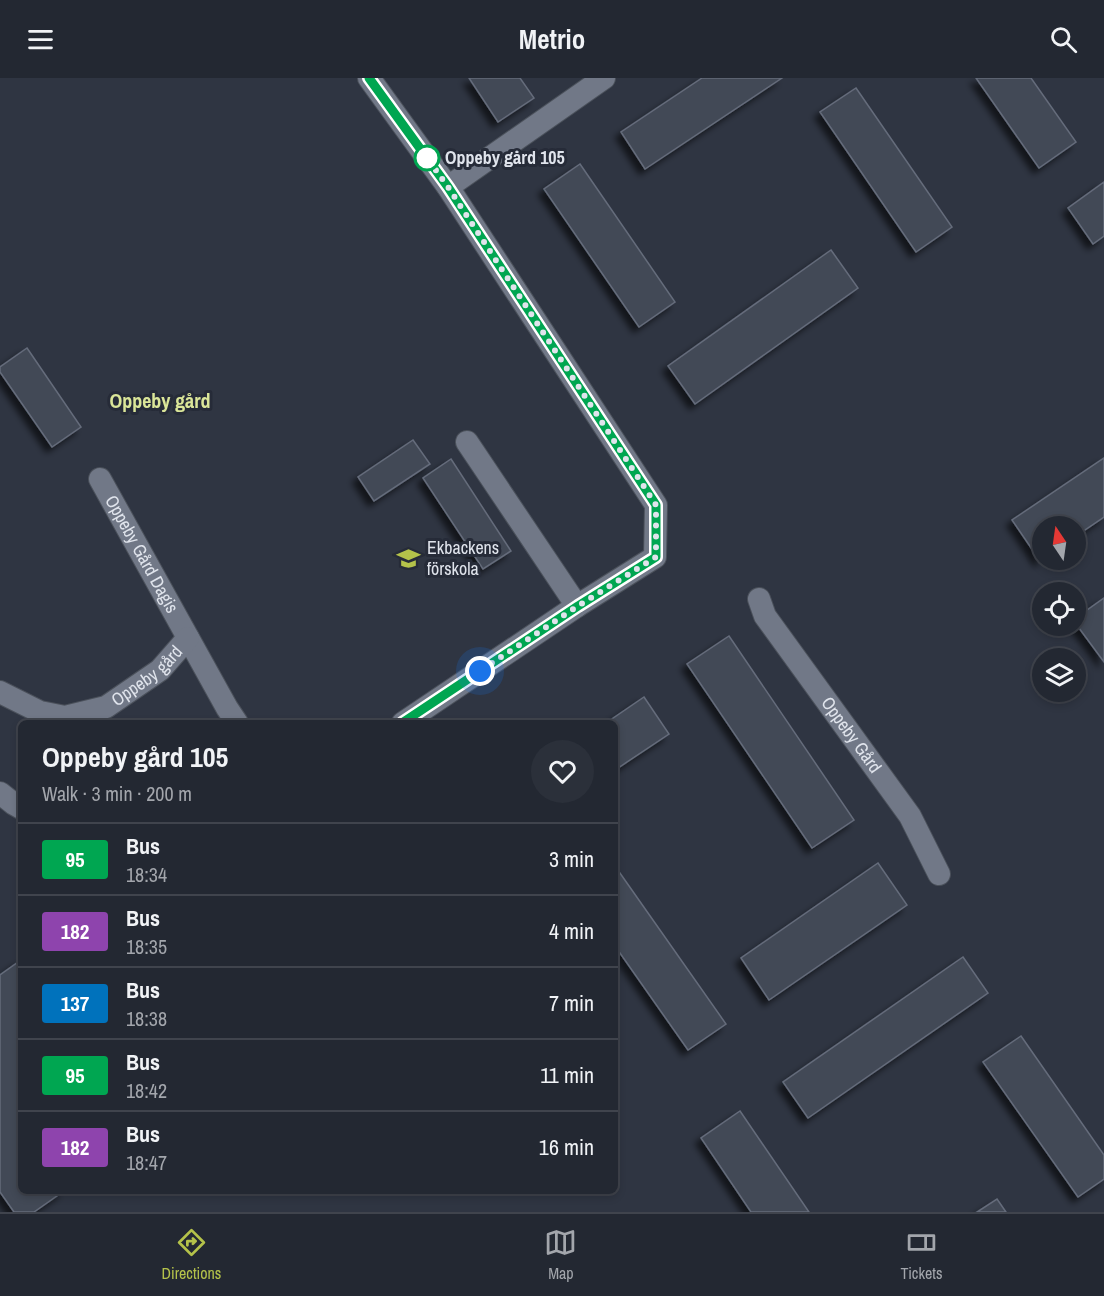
<!DOCTYPE html>
<html lang="en">
<head>
<meta charset="utf-8">
<style>
  :root { --surface:#232832; --page:#2b303a; --text:#f1f3f6; --muted:#a3a6ac; --line:#40444d; --accent:#b4c24a }
  body { margin:0; font-family:"Archivo Narrow",sans-serif; background:var(--page); color:var(--text); height:100vh; display:flex; flex-direction:column; font-size:22px; white-space:nowrap }
  * { box-sizing:border-box; margin:0 }
  p { font-size:20px; color:var(--muted) }
  .icon { flex:none; width:33px; height:33px; fill:none; stroke:currentColor; stroke-width:2; stroke-linecap:round; stroke-linejoin:round }
  .map { position:relative; flex:1; overflow:hidden }
  .panel { position:absolute; left:18px; top:642px; width:600px; height:474px; display:flex; flex-direction:column; background:var(--surface); border-radius:9px; box-shadow:0 3px 9px #0003,0 0 0 2px var(--line) }
  .panel>* { flex:none }
  .badge { padding:0 12px; border-radius:4px; font-size:21px; line-height:39px }
  .needle { width:39px; rotate:347deg }
  .tools { position:absolute; left:1032px; top:438px; display:grid; gap:12px }
  .tools a { display:grid; place-items:center; width:54px; height:54px; border-radius:50%; background:var(--surface); box-shadow:0 3px 9px #0003,0 0 0 2px var(--line); font-size:30px }
  .you { position:absolute; width:30px; height:30px; margin:-15px; border:4px solid #fff; border-radius:50%; background:#1a73e8; box-shadow:0 0 0 9px #1a73e833 }
  .map>.badge { position:absolute; translate:-50% -50%; box-shadow:0 0 0 3px #fff }
  .round { display:grid; place-items:center; flex:none; width:63px; height:63px; border-radius:32px; background:var(--page) }
  .head { display:flex; align-items:center; justify-content:space-between; height:102px; padding:0 24px }
  h1 { font-size:28px; font-weight:700; line-height:45px }
  ul { padding:0; list-style:none }
  li { display:flex; align-items:center; gap:18px; height:72px; padding:0 24px; border-top:2px solid var(--line) }
  li div { flex:1 }
  li b { display:block; font-size:22px }
  li em { font-style:normal }
  li .badge { min-width:66px; font-weight:700; text-align:center }
  header { display:flex; justify-content:space-between; align-items:center; height:78px; padding:0 24px; background:var(--surface); font-size:27px; font-weight:700 }
  .tabs { display:flex; justify-content:space-around; align-items:center; height:84px; border-top:2px solid var(--line); background:var(--surface); font-size:16px; color:var(--muted) }
  .tabs a { display:grid; justify-items:center; gap:3px }
  .tabs .on { color:var(--accent) }
  .map>svg:first-child { display:block }
</style>
</head>
<body>
<header><svg class="icon" aria-label="menu" viewBox="0 0 24 24"><path d="M4 6h16M4 12h16M4 18h16"/></svg>Metrio<svg class="icon" aria-label="search" viewBox="0 0 24 24"><circle cx="10" cy="10" r="6"/><path d="M15 15l6 6"/></svg></header>
<div class="map">
<svg width="1104" height="1134" viewBox="0 0 1104 1134">
  <defs>
    <filter id="shadow"><feDropShadow dx="-5.5" dy="5.5" stdDeviation="3" flood-color="#0009"/></filter>
  </defs>
  <rect width="100%" height="100%" fill="#2f3542"/>
  <path fill="#434a57" stroke="#656c7b" stroke-width="1.5" filter="url(#shadow)" d="M469,0H520L534,20L498,44Z
    M702,0H782L645,91L621,54Z
    M976,0H1031L1076,64L1039,90Z
    M856,10L952,149L916,174L820,34Z
    M580,86L675,224L639,249L544,111Z
    M1104,104V158L1093,166L1068,130Z
    M831,172L858,210L695,326L668,288Z
    M27,270L81,349L52,369L0,294V289Z
    M413,362L430,386L374,423L358,399Z
    M1104,380V439L1076,458V448H1042V481L1040,483L1012,442Z
    M451,381L511,473L483,491L423,400Z
    M1104,520V584L1076,546V540Z
    M729,558L854,742L812,770L687,586Z
    M644,619L669,656L615,692V645H606Z
    M878,785L907,827L769,922L741,880Z
    M615,788L726,946L688,972L615,868Z
    M963,879L988,915L808,1040L783,1004Z
    M21,882V1113H64L34,1134H14L0,1114V897Z
    M1021,958L1104,1077V1101L1078,1119L983,984Z
    M740,1033L809,1134H751L701,1060Z
    M997,1121L1006,1134H977Z"/>
  <g fill="none" stroke-linecap="round" stroke-linejoin="round">
    <defs>
      <g id="minor">
        <path d="M369,0L448,109L656,427L655,479L577,528L403,645"/>
        <path d="M448,109L604,0"/>
        <path d="M467,364L577,528"/>
        <path id="s1" d="M100,401L227,630L237,645"/>
        <path id="s2" d="M759,521L765,538L910,738L939,796"/>
        <path id="s3" d="M0,614L40,634L65,639L106,629L160,592L188,560"/>
        <path d="M0,715L14,726L21,730"/>
      </g>
    </defs>
    <use href="#minor" stroke="#4b515b" stroke-width="24"/>
    <use href="#minor" stroke="#717887" stroke-width="22"/>
  </g>
  <g fill="none" stroke-linecap="round" stroke-linejoin="round">
    <defs>
      <path id="line" d="M369,0L448,109L656,427V479L578,528L402,645"/>
    </defs>
    <use href="#line" stroke="#fff" stroke-width="14"/>
    <use href="#line" stroke="#00a651" stroke-width="9"/>
    <path stroke="#e0e4ec" stroke-width="6" stroke-dasharray="0 10.8" d="M427,80L422,73L448,109L656,427V479L578,528L480,593"/>
  </g>
  <defs>
    <symbol id="school-bare" viewBox="-9 -9 18 18"><path d="M0-5L7-2L0 1L-7-2ZM-4 1L0 2.5L4 1V4Q0 6-4 4Z" fill="#b4c24a" stroke="#262b38" stroke-width="2.5" paint-order="stroke"/></symbol>
  </defs>
  <g fill-rule="evenodd">
    <use href="#school-bare" x="392" y="464" width="33" height="33"/>
  </g>
  <circle fill="#fff" stroke="#00a651" stroke-width="3" cx="427" cy="80" r="12"/>
  <g text-anchor="middle" stroke-width="6" stroke-linejoin="round" paint-order="stroke">
    <g font-size="18" font-weight="bold" fill="#e0e4ec" stroke="#262b38" text-anchor="start">
      <text x="445" y="86">Oppeby gård 105</text>
    </g>
    <g font-size="18" fill="#e0e4ec" stroke="#262b38" text-anchor="start">
      <text x="427" y="476">Ekbackens<tspan x="427" dy="21">förskola</tspan></text>
    </g>
    <g font-size="18" fill="#e0e4ec" stroke="#262b38">
      <text dy="6" stroke="none"><textPath href="#s1" startOffset="86">Oppeby Gård Dagis</textPath></text>
      <text dy="6" stroke="none"><textPath href="#s3" startOffset="164">Oppeby gård</textPath></text>
      <text dy="6" stroke="none"><textPath href="#s2" startOffset="165">Oppeby Gård</textPath></text>
    </g>
    <g font-size="20" font-weight="bold" fill="#dbe699" stroke="#262b38">
      <text x="160" y="330">Oppeby gård</text>
    </g>
  </g>
</svg>
<div class="tools">
<a><svg class="needle" viewBox="-14 -14 28 28"><path d="M0-13l5 13h-10z" fill="#e53935"/><path d="M0 13l5-13h-10z" fill="#a3a6ac"/></svg></a>
<a><svg class="icon" aria-label="locate" viewBox="0 0 24 24"><circle cx="12" cy="12" r="6"/><path d="M12 2v4M12 18v4M2 12h4M18 12h4"/></svg></a>
<a><svg class="icon" aria-label="layers" viewBox="0 0 24 24"><path d="M12 4l9 5-9 5-9-5zM3 14l9 5 9-5"/></svg></a>
</div>
<div class="you" style="left:480px;top:593px"></div>
<section class="panel">
<div class="head"><div><h1>Oppeby gård 105</h1><p>Walk · 3 min · 200 m</p></div><a class="round"><svg class="icon" aria-label="heart" viewBox="0 0 24 24"><path d="M12 20l-8-8c-3-5 5-10 8-4 3-6 11-1 8 4z"/></svg></a></div>
<ul>
<li><span class="badge" style="background:#00a651;color:#fff">95</span><div><b>Bus</b><p>18:34</p></div><em>3 min</em></li>
<li><span class="badge" style="background:#8e44ad;color:#fff">182</span><div><b>Bus</b><p>18:35</p></div><em>4 min</em></li>
<li><span class="badge" style="background:#0072bc;color:#fff">137</span><div><b>Bus</b><p>18:38</p></div><em>7 min</em></li>
<li><span class="badge" style="background:#00a651;color:#fff">95</span><div><b>Bus</b><p>18:42</p></div><em>11 min</em></li>
<li><span class="badge" style="background:#8e44ad;color:#fff">182</span><div><b>Bus</b><p>18:47</p></div><em>16 min</em></li>
</ul>
</section>
</div>
<nav class="tabs">
<a class="on"><svg class="icon" aria-label="directions" viewBox="0 0 24 24"><path d="M12 3l9 9-9 9-9-9zM9 14v-3h6M13 9l2 2-2 2"/></svg>Directions</a>
<a><svg class="icon" aria-label="map" viewBox="0 0 24 24"><path d="M3 6l6-2 6 2 6-2v14l-6 2-6-2-6 2zM9 4v14M15 6v14"/></svg>Map</a>
<a><svg class="icon" aria-label="tickets" viewBox="0 0 24 24"><path d="M3 7h18v10H3zM15 7v10"/></svg>Tickets</a>
</nav>
</body>
</html>
